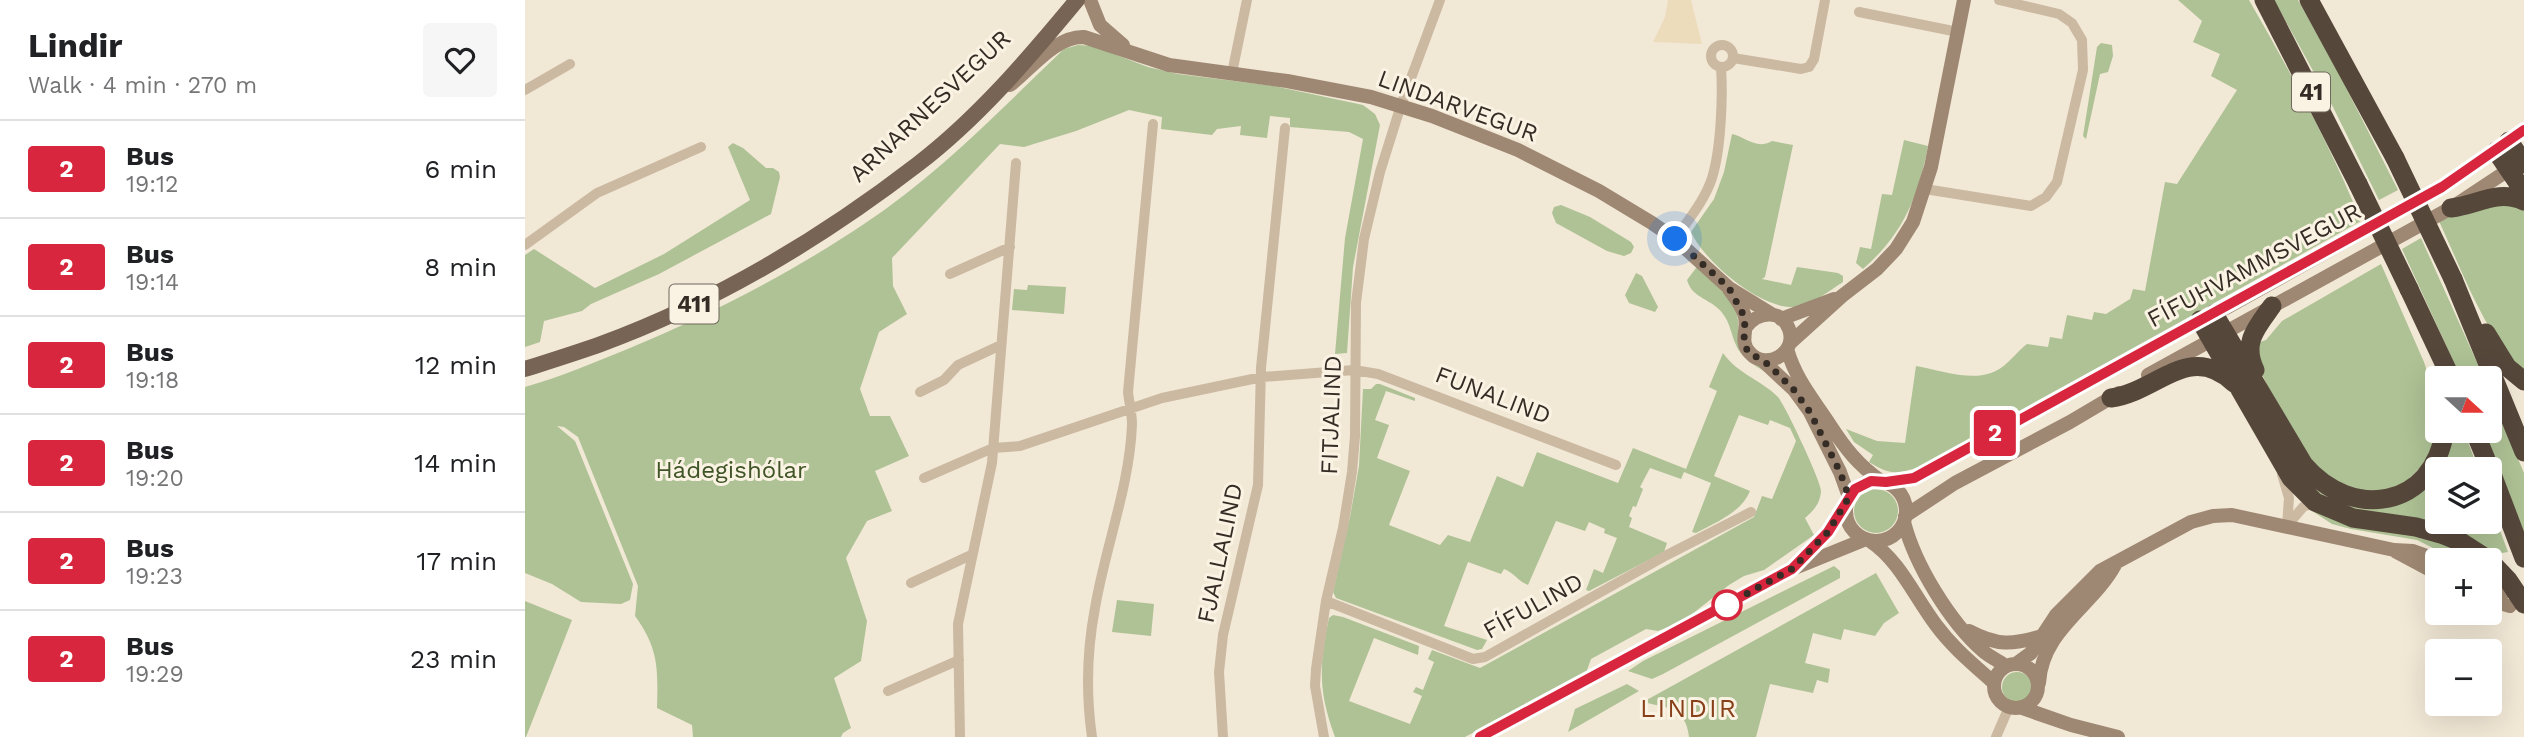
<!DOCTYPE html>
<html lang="en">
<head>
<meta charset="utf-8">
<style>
  :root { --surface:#fff; --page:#f6f6f6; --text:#202124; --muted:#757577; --line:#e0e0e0 }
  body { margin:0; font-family:"Work Sans",sans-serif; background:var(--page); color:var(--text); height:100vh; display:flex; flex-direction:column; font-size:26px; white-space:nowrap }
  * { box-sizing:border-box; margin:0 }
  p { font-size:23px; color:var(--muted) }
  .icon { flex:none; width:38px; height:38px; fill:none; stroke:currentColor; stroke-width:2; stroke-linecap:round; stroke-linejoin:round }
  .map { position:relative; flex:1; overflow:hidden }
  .details { display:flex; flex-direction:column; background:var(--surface); width:525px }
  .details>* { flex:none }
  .badge { padding:0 14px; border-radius:5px; font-size:24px; line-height:46px }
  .needle { width:46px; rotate:111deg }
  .fabs { position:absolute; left:1900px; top:366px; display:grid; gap:14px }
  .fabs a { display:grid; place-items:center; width:77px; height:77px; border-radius:7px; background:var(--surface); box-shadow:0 7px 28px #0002; font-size:35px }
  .you { position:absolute; width:35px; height:35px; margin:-18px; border:5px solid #fff; border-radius:50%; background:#1a73e8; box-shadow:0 0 0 10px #1a73e833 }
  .map>.badge { position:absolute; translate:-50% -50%; box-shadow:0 0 0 4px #fff }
  .round { display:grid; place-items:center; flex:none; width:74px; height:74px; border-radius:7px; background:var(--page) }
  .overview { display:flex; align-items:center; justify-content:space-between; height:119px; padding:0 28px }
  h1 { font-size:33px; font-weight:700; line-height:52px }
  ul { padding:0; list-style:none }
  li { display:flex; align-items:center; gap:21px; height:98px; padding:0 28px; border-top:2px solid var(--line) }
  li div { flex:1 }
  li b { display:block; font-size:26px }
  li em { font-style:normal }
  li .badge { min-width:77px; font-weight:700; text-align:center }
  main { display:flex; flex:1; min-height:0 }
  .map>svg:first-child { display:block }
</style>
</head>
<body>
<main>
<section class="details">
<div class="overview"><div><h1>Lindir</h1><p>Walk · 4 min · 270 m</p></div><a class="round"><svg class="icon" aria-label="heart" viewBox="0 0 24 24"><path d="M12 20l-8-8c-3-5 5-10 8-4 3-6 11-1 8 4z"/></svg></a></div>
<ul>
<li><span class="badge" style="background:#d7263d;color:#fff">2</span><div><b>Bus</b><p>19:12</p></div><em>6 min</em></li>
<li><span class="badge" style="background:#d7263d;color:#fff">2</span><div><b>Bus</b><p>19:14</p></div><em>8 min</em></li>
<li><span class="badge" style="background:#d7263d;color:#fff">2</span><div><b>Bus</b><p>19:18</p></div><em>12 min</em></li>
<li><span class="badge" style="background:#d7263d;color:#fff">2</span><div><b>Bus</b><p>19:20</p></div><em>14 min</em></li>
<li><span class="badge" style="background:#d7263d;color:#fff">2</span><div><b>Bus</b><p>19:23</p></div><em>17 min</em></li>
<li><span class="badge" style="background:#d7263d;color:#fff">2</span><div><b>Bus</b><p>19:29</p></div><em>23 min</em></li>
</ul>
</section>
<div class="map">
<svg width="1999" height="737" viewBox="0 0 1999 737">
  <rect width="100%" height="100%" fill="#f2e8d6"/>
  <path fill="#aec295" d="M1653,0H1724C1765,71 1805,145 1836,221L1401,464C1375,474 1368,477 1344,462L1348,455L1329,442L1321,429L1352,441L1380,443L1391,366C1420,371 1458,387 1482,363C1489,357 1494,350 1502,344L1523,347L1525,337L1537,339L1542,315L1567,320L1569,312L1581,314L1605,299L1608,289L1620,291L1640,182L1652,184L1712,90L1686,76L1695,54L1668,42L1677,21Z
    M1749,0H1773L1811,68L1873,190L1854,200L1808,107Z
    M1576,43L1587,45L1588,56L1583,72L1575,74L1561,139L1558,136L1572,47Z
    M553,45L568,46L623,67L653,74L749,86L838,105L850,114L855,125L828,267L822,353L810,354L820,238L838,139L824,132L765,127V118L745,116L742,138L715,135L716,126L692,129L687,135L636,129L637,117L604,110L551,131L499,147L475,144L367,258L368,286L382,314L354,332L335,389L345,416H365L384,456L350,471L367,511L342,521L321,558L342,621L336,661L309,678L326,728L318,733L316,737H168L167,725L132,708C133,669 134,649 110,616L113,586L53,437L39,427L32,426L50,441L108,584L105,600L96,604L56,602L27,584L0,573V387C35,377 71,362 105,348C186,314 266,273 339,224C413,175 475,110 539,49Z
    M1207,134C1221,137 1231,150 1247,141L1268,145L1240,277L1237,279L1266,285L1272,267L1313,273L1318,276V282C1304,291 1286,306 1269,307C1235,309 1179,261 1166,232L1189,199L1199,172Z
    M1379,140L1403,146C1393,198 1378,234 1338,269L1331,263L1335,247L1346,249L1357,194L1367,195Z
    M208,143L218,148L241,168H248L254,172L255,177L246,214L134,274L66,304L57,311L19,321L15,342L0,347V255L9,249L70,288L139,254L225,200L203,147Z
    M1951,204L1999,207V373C1959,334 1937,270 1913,219Z
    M1036,205L1065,217L1106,242L1109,247L1106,253L1099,256L1082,251L1031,223L1027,213L1029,207Z
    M1896,238L1959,378H1936L1877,249Z
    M1174,264L1210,306L1213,320V341L1248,377C1235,368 1217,360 1211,345C1206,334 1205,323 1198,314C1188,299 1167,299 1162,280Z
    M1856,264L1899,362L1909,393L1913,420L1903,460L1877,485L1842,494L1795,474L1742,385L1731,361V343L1741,340L1757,321Z
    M1111,273L1117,276L1133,307L1130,312L1104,303L1100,295Z
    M503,285L541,287L539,314L487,310L489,289L502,290Z
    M1705,349L1793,487L1878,499L1925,431H1939L1953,469H1913V522H1965V503L1983,552L1971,554L1829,513L1785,493Z
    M1198,353C1214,375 1235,379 1253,397C1260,405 1297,483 1296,491C1295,504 1289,510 1280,518L1289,535L1239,570L1219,576L1204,585L1157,622L1133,631L1121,629L1066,659L1061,673L940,737H810C793,691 794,665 804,618L808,615L818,617L894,646L893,655L849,638L824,701L885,724L897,696L888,692L891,687L898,690L909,662L903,659L907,650L955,668L1229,517L1237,496L1247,499L1271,441L1265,428L1245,420L1243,425L1214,415L1189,476L1225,491C1216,513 1191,522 1171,533L1167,532L1186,483L1159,472L1156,479L1125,468L1115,487L1118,489L1111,507L1108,506L1104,516L1107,518L1104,527L1142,543L1139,552L1064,591L1061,590L1069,569L1078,573L1092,538L1079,533L1080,529L1064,522L1060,531L1031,521L1003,585C993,581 989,573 979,569L976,574L943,562L919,626L962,640L957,649L952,650L811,598L808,592L825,517L834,466L838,389H846L851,384H855L890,398V401L861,391L850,420L864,425L852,458L885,471L864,525L915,545L923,535L945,542L972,476L998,487L1012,452L1093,483L1108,448L1161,469L1192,391L1184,387Z
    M1965,392L1999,473V533L1958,431L1965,430Z
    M1329 511a22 22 0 1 1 44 0a22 22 0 1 1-44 0Z
    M1784,509L1907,536L1953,560H1932L1892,540L1826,529L1807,524Z
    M1309,566L1315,571V578L1138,674L1127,679L1103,671L1118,661Z
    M1351,573L1374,613L1359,623L1350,636L1319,629L1316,640L1288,633L1280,663L1305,669L1303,683L1292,680L1288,693L1245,684L1231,737H1164C1161,707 1142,708 1118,702Z
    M592,600L629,604L626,636L587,632Z
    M0,601L47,620L1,737H0Z
    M1477 687a15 15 0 1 1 30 0a15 15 0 1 1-30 0Z
    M1102,684L1114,691L1043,732L1050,709Z"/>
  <path fill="#ecdcbc" d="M1143,0H1166L1177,44L1128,42L1140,17Z"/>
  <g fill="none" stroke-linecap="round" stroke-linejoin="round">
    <path stroke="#cbb9a2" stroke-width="10" d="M1334,12L1433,32
      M1186 56a11 11 0 1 1 22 0a11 11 0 1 1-22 0Z
      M1208,58L1276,69L1284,67L1289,59L1300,0
      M707,73L722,0
      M0,90L45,64
      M1400,189L1506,206L1521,197L1532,182L1558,70L1557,40L1547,23L1534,14L1474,0
      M1150,239C1163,220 1180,200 1187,178C1196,149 1198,97 1196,67
      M0,245L72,193L176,147
      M425,274L485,247
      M395,392L419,380L433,365L476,345
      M1757,474L1764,498L1762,526
      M399,478L468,448L495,446L637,398L737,377L829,370L853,374L1091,465
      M1762,526L1778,507L1790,502
      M386,583L446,555
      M801,601L948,659L960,657L1142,555L1226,512
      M363,691L434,660
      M435,737L433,624L467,463L491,163
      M567,737C561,695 562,650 570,608C580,548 605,485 607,424C607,413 604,402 603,392L628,124
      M698,737L694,672L698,635L733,485L736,368L760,128
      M799,737L790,686L791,669L801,601L818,528L827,472L830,436L831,303L839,239L855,172L876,105L915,0
      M1471,737L1484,707"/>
    <path stroke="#9e8873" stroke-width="14" d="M565,0L575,25L598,45
      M485,85C506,69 530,36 559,37L644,65L762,81L846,97L907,116L993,150L1074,191L1127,223L1150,239L1204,288L1248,315
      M1204,289C1210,298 1218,307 1220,317C1223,330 1214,342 1225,353C1241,371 1273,353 1264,329C1256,308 1232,312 1221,327
      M1256,319L1309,299
      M1265,343L1317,296L1352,269L1371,249L1388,222L1406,167L1439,0
      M1262,349C1271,380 1288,399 1305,425C1320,448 1333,465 1356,481
      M1238,361L1269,390L1285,412L1315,472L1324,497
      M1623,375L1926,208L1991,165
      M1321 511a30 30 0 1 1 60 0a30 30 0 1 1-60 0Z
      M1361,483L1389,478L1661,327L1703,307L1917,187L1999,130
      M1380,516L1430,483L1545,422L1594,393
      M1379,522C1390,565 1425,622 1458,651C1465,657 1474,661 1481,666
      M1345,541C1375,561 1389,596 1411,625C1428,648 1448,664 1469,683
      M1870,551L1913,574
      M1272,564L1303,532L1321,504
      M1965,588L1979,593
      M1965,600L1985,606
      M1444,631C1472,646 1488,645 1517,636
      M1469 686a22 22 0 1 1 44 0a22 22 0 1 1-44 0Z
      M1491,664L1506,653L1531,615L1575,571L1666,522L1688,516L1707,515L1869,550L1888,551L1913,560
      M1514,683C1517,630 1567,607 1590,565
      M1497,708L1546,725L1593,737
      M955,737L1267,569L1341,539"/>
    <path stroke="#786454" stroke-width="16" d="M0,369C25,361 51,353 76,344C190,302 297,238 393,164C453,118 504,58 552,0"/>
    <path stroke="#56473b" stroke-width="19" d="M1739,0L1833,184
      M1784,0L1870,158
      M1984,141L1999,164
      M1971,151L1999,192
      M1926,208C1953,205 1972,189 1999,201
      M1928,279L1999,452
      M1884,289L1926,378
      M1689,314L1779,465C1827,521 1908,509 1920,430
      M1675,320L1766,478L1790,502L1828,518L1891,527L1916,534L1936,542L1964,560
      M1961,333L1982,367L1999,381
      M1730,370C1717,343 1731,328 1747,306
      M1586,398C1632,392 1664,341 1709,383
      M1949,430L1965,469
      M1965,469L1999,558
      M1965,561L1983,580L1999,604"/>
    <path stroke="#56473b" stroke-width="19" d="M1870,158L1928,279
      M1833,184L1884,289"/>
  </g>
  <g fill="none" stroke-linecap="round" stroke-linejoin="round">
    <defs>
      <path id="line" d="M955,737L1267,569L1303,532L1330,489L1346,481L1361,482L1389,478L1917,187L1999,130"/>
    </defs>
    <use href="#line" stroke="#fff" stroke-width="16"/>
    <use href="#line" stroke="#d7263d" stroke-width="10"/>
    <path stroke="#352c25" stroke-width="7" stroke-dasharray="0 12.6" d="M1150,239L1204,288L1220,318L1219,341L1221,348L1225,354L1238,360L1255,376L1269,390L1285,412L1315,472L1324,497L1303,532L1267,569L1199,606L1202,605"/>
  </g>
  <circle fill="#fff" stroke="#d7263d" stroke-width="3.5" cx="1202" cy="605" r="14"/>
  <g text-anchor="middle" stroke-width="6" stroke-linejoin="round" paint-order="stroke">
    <g fill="#faf2e2" stroke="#70675e" stroke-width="2">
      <rect x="1767" y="72.5" width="38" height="39" rx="5"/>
      <rect x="144.5" y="284.5" width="49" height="39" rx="5"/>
    </g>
    <g font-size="23" font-weight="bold" fill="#352c25">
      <text x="1786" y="100">41</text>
      <text x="169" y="312">411</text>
    </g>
    <g font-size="24" fill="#352c25" stroke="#faf2e2">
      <text transform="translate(405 106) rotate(-43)" y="8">ARNARNESVEGUR</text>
      <text transform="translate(933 106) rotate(20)" y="8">LINDARVEGUR</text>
      <text transform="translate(1729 265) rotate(-28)" y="8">FÍFUHVAMMSVEGUR</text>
      <text transform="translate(968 395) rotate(21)" y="8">FUNALIND</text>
      <text transform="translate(806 415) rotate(-88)" y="8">FITJALIND</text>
      <text transform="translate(695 553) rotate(-78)" y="8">FJALLALIND</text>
      <text transform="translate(1008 606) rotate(-29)" y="8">FÍFULIND</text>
    </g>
    <g font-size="24" fill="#3f5427" stroke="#faf2e2">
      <text x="206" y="478">Hádegishólar</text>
    </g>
    <g font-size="26" letter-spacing="2" fill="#884019" stroke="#faf2e2">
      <text x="1164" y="717">LINDIR</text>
    </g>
  </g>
</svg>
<div class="fabs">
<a><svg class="needle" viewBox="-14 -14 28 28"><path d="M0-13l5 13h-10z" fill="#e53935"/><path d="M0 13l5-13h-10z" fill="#757577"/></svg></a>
<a><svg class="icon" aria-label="layers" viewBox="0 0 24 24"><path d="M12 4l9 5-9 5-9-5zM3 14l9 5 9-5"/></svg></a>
<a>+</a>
<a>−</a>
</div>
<div class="you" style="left:1150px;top:239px"></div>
<b class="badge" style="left:1470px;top:433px;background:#d7263d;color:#fff">2</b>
</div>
</main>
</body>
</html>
